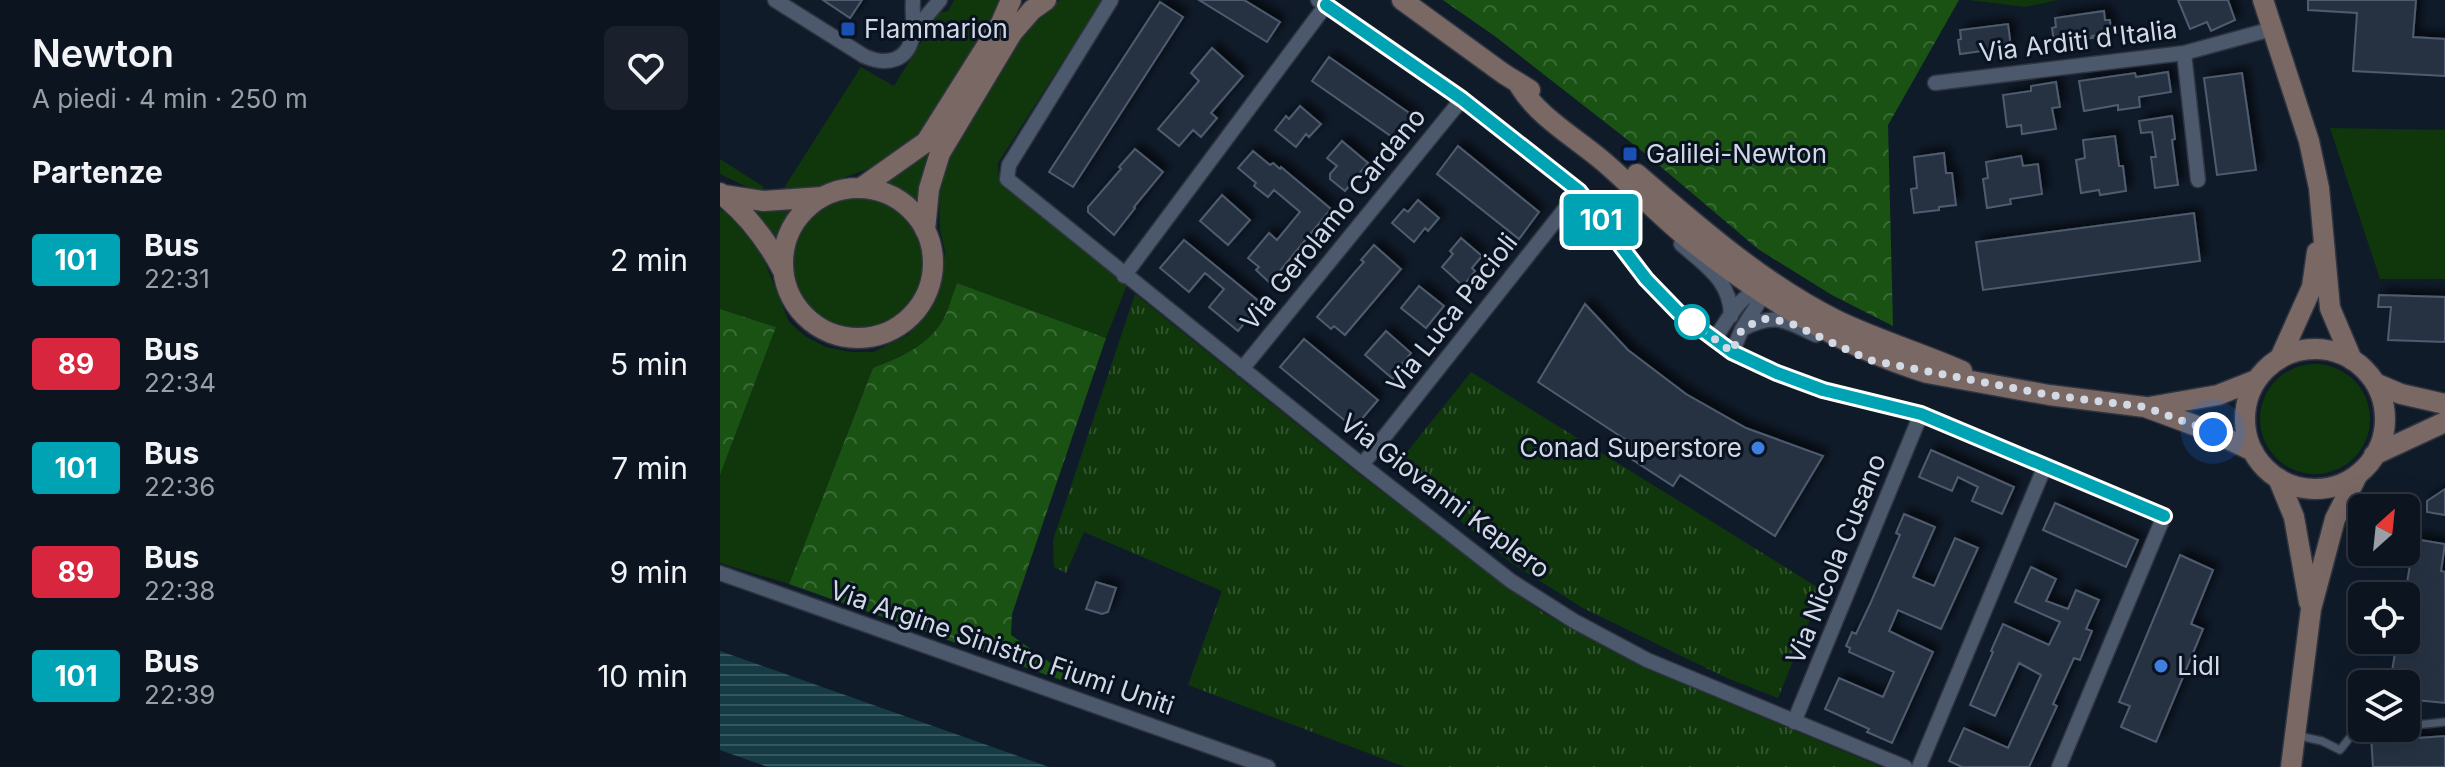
<!DOCTYPE html>
<html lang="it">
<head>
<meta charset="utf-8">
<style>
  :root { --surface:#0c1420; --page:#1a212d; --text:#f1f3f6; --muted:#9a9ea5; --line:#2c333e }
  body { margin:0; font-family:Inter,sans-serif; background:var(--page); color:var(--text); height:100vh; display:flex; flex-direction:column; font-size:30px; white-space:nowrap }
  * { box-sizing:border-box; margin:0 }
  p { font-size:26px; color:var(--muted) }
  .icon { flex:none; width:44px; height:44px; fill:none; stroke:currentColor; stroke-width:2; stroke-linecap:round; stroke-linejoin:round }
  .map { position:relative; flex:1; overflow:hidden }
  .sheet { display:flex; flex-direction:column; background:var(--surface); width:720px }
  .sheet>* { flex:none }
  .badge { padding:0 16px; border-radius:6px; font-size:28px; line-height:52px }
  .needle { width:52px; rotate:27deg }
  .buttons { position:absolute; left:1628px; top:494px; display:grid; gap:16px }
  .buttons a { display:grid; place-items:center; width:72px; height:72px; border-radius:12px; background:var(--surface); box-shadow:0 8px 32px #0002,0 0 0 2px var(--line); font-size:40px }
  .you { position:absolute; width:40px; height:40px; margin:-20px; border:6px solid #fff; border-radius:50%; background:#1a73e8; box-shadow:0 0 0 12px #1a73e833 }
  .map>.badge { position:absolute; translate:-50% -50%; box-shadow:0 0 0 4px #fff }
  h2 { padding:0 32px; font-size:30px; line-height:72px }
  .round { display:grid; place-items:center; flex:none; width:84px; height:84px; border-radius:12px; background:var(--page) }
  .overview { display:flex; align-items:center; justify-content:space-between; height:136px; padding:0 32px }
  h1 { font-size:38px; font-weight:600; line-height:60px }
  ul { padding:0; list-style:none }
  li { display:flex; align-items:center; gap:24px; height:104px; padding:0 32px }
  li div { flex:1 }
  li b { display:block; font-size:30px }
  li em { font-style:normal }
  li .badge { min-width:88px; font-weight:700; text-align:center }
  main { display:flex; flex:1; min-height:0 }
  .map>svg:first-child { display:block }
</style>
</head>
<body>
<main>
<section class="sheet">
<div class="overview"><div><h1>Newton</h1><p>A piedi · 4 min · 250 m</p></div><a class="round"><svg class="icon" aria-label="heart" viewBox="0 0 24 24"><path d="M12 20l-8-8c-3-5 5-10 8-4 3-6 11-1 8 4z"/></svg></a></div>
<h2>Partenze</h2>
<ul>
<li><span class="badge" style="background:#00a3b4;color:#fff">101</span><div><b>Bus</b><p>22:31</p></div><em>2 min</em></li>
<li><span class="badge" style="background:#d7263d;color:#fff">89</span><div><b>Bus</b><p>22:34</p></div><em>5 min</em></li>
<li><span class="badge" style="background:#00a3b4;color:#fff">101</span><div><b>Bus</b><p>22:36</p></div><em>7 min</em></li>
<li><span class="badge" style="background:#d7263d;color:#fff">89</span><div><b>Bus</b><p>22:38</p></div><em>9 min</em></li>
<li><span class="badge" style="background:#00a3b4;color:#fff">101</span><div><b>Bus</b><p>22:39</p></div><em>10 min</em></li>
</ul>
</section>
<div class="map">
<svg width="1725" height="767" viewBox="0 0 1725 767">
  <defs>
    <pattern id="forest-crowns" width="20" height="18" patternUnits="userSpaceOnUse" patternTransform="scale(2)"><rect width="20" height="18" fill="#1a5213"/><path d="M2 6a3 3 0 1 1 6 0M12 15a3 3 0 1 1 6 0" fill="none" stroke="#3a6a35"/></pattern>
    <pattern id="park-tufts" width="24" height="20" patternUnits="userSpaceOnUse" patternTransform="scale(2)"><rect width="24" height="20" fill="#0f370b"/><path d="M3 7l-1-3M5 7V3M7 7l1-3M15 17l-1-3M17 17v-4M19 17l1-3" fill="none" stroke="#31532e"/></pattern>
    <pattern id="water-rules" width="6" height="5" patternUnits="userSpaceOnUse" patternTransform="scale(2)"><rect width="6" height="5" fill="#163b44"/><path d="M0 2.5h6" fill="none" stroke="#37575f"/></pattern>
    <filter id="shadow"><feDropShadow dx="6" dy="-6" stdDeviation="4" flood-color="#0009"/></filter>
  </defs>
  <rect width="100%" height="100%" fill="#101b2a"/>
  <path fill="#0f370b" d="M234,0H283L210,127L170,161L90,190L62,191L141,67L174,86L219,13L228,11Z
    M340,0H382L278,163L279,182L407,285L386,338L237,283C233,295 229,307 224,318C210,345 179,358 153,368L69,584L0,563V475L56,327L0,309V209L11,217L31,237L44,260L69,322L85,336L106,347L131,352H153L188,335L206,314L222,279L225,251L220,230L219,199L227,158L309,20Z
    M1249,0H1338L1305,7Z
    M1610,128L1725,130V279H1660Z
    M206,151L210,152L200,204L185,191L166,184V180Z
    M0,159L44,187L41,191L27,187L0,174Z
    M73 263a65 65 0 1 1 130 0a65 65 0 1 1-130 0Z
    M27,204L78,206L56,245Z
    M1540 419a55 55 0 1 1 110 0a55 55 0 1 1-110 0Z"/>
  <path fill="url(#forest-crowns)" d="M723,0H1239L1168,125L1173,326L1112,295L1038,249L927,155L776,37Z
    M237,283L386,338L292,614L291,635L367,689L69,584L153,368C179,358 210,345 224,318C229,307 233,294 237,283Z
    M0,309L56,327L0,475Z"/>
  <path fill="url(#park-tufts)" d="M415,294L640,475L822,612L916,664L1161,767H685L468,685L502,591L364,532L346,573L334,567L333,540Z
    M751,372L1102,590L1058,698L1007,678L863,608L793,564L675,467Z"/>
  <path fill="url(#water-rules)" d="M0,651L329,767H48L0,750Z"/>
  <path fill="#273243" stroke="#4e5c6e" stroke-width="2" filter="url(#shadow)" d="M103,0H142L130,18Z
    M479,0H524L560,22L547,42Z
    M1458,0H1508L1515,20L1491,31L1487,22L1470,29Z
    M1588,0H1696L1693,37L1725,39V76L1633,71L1637,13L1588,10Z
    M440,2L463,17L353,187L329,172Z
    M1384,11L1385,20H1390L1391,34L1372,36L1373,38L1334,42L1332,28L1336,27L1335,18Z
    M1288,24L1291,47L1240,54L1238,40L1241,39L1240,30Z
    M492,48L523,76L491,113L497,118L481,137L473,130L459,146L438,129L479,81L471,73Z
    M609,57L695,117L678,141L592,81Z
    M1448,72L1451,92L1419,97L1420,107L1398,110V105L1364,111L1359,81L1415,73L1416,77Z
    M1522,73L1536,170L1497,175L1484,78Z
    M1336,82L1340,107L1332,108L1336,129L1302,134L1301,125L1287,127L1283,95L1311,91V86Z
    M580,106L601,124L589,137L586,134L576,147L555,130L566,116L569,119Z
    M1452,116L1455,139L1452,140L1458,185L1435,188L1431,157H1436L1432,132L1421,133L1419,121Z
    M1395,136L1399,166H1403L1406,191L1380,195L1379,190L1361,193L1356,160L1365,158L1363,140Z
    M622,141L648,163L625,191L610,179V174L617,166L607,158Z
    M738,146L819,212L799,239L717,174Z
    M415,149L443,172L414,207L415,208L394,235L368,212V207L401,169L399,167Z
    M533,151L550,165L553,163L560,169L561,167L611,209L550,283L536,270L539,267L528,258L549,233L557,240L580,212L554,190L548,197L534,186L536,183L518,168Z
    M1224,153L1226,173H1232L1236,205L1219,207V210L1194,213L1191,189L1197,188L1194,157Z
    M1301,156L1303,166L1318,164L1322,194L1290,199L1291,204L1267,208L1263,179L1268,178L1266,162Z
    M502,195L530,220L508,245L480,221Z
    M698,200L719,218L708,231L705,228L694,242L672,223L684,209L688,212Z
    M1474,213L1480,261L1263,290L1256,242Z
    M741,238L762,256L752,268L755,271L743,286L722,267L733,254L730,251Z
    M464,240L541,303L518,331L489,307L504,289L485,273L469,292L440,268Z
    M654,245L681,269L625,335L614,326L611,329L597,317L635,272L644,262L641,260Z
    M699,286L724,306L706,328L681,308Z
    M1659,295L1725,297V342L1668,340L1671,307H1658Z
    M865,304L908,350L966,394L1026,428L1103,456L1055,536L960,475L953,486L899,451L906,440L818,382Z
    M666,331L691,353L683,363L685,364L673,379L645,355Z
    M584,339L658,400L634,428L560,367Z
    M1211,450L1294,487L1282,514L1252,501L1258,487L1238,477L1232,491L1199,477Z
    M1725,489V515L1707,512V501Z
    M1335,503L1418,540L1406,567L1323,530Z
    M1184,514L1215,527L1193,577L1214,586L1235,538L1258,548L1221,629L1178,610L1169,631L1213,652L1172,743L1147,732L1149,729L1105,709L1119,678L1163,697L1174,672L1129,652L1130,648L1126,646L1132,632L1136,634L1151,602L1180,535L1176,533Z
    M1694,539L1725,544L1721,571L1725,572V703L1686,699V684H1670L1677,640H1686L1685,596Z
    M1460,555L1493,570L1471,624L1483,629L1436,742L1401,727L1410,706L1399,702Z
    M1311,567L1336,579L1326,601L1348,609L1356,590L1379,600L1366,629L1372,631L1360,660L1354,658L1333,704L1337,706L1309,767H1242L1229,761L1244,728L1288,748L1321,675L1299,663L1275,716L1250,705L1273,652L1271,651L1283,624L1329,645L1340,622L1295,602Z
    M376,582L396,588L388,612L382,614L366,609Z
    M1681,730L1686,732L1698,731V738L1725,736V767H1653L1651,736Z"/>
  <g fill="none" stroke-linecap="round" stroke-linejoin="round">
    <defs>
      <path id="lane" d="M1686,726L1725,722
        M1579,736L1602,741L1620,750L1635,731L1667,728"/>
      <path id="street" d="M55,0L144,56C166,66 189,62 193,33C194,22 192,11 193,0
        M391,0L289,165L287,179L642,465L791,581L854,621L927,660L1185,767
        M598,0L742,99L859,191L926,279L958,312L1012,352L1057,373L1103,390L1201,414L1444,516L1339,767
        M193,22L204,19L220,0
        M1464,53L1478,180
        M1215,83L1464,53L1552,29
        M961,244C986,266 1011,281 1011,316
        M404,276L606,5
        M1022,329C1056,312 1064,320 1096,335
        M994,340C1006,323 1020,292 1042,290
        M1012,352L1022,329L1039,302L1041,297L1035,284
        M522,369L742,99
        M642,465L859,191
        M0,573L548,767
        M1074,722L1201,414
        M1199,767L1325,466"/>
      <path id="secondary" d="M682,0L784,74L810,90
        M1543,0L1589,141L1599,188L1610,308L1632,360
        M799,85C818,117 856,138 884,162C912,186 937,213 965,236C1037,294 1118,346 1207,373L1329,395L1425,407L1493,432L1533,451
        M917,174C979,227 1043,284 1118,321C1158,340 1201,353 1242,371
        M141,188L206,142L281,23L291,0
        M63 263a75 75 0 1 1 150 0a75 75 0 1 1-150 0Z
        M0,193C27,214 46,239 62,269
        M3,195L44,201L102,197
        M205,230L209,189L220,153L292,33L312,10L326,0
        M1525 419a70 70 0 1 1 140 0a70 70 0 1 1-140 0Z
        M1560,358L1592,287L1597,252
        M1655,383L1681,394L1725,404
        M1429,407L1498,395L1536,380
        M1654,455L1725,422
        M1558,478L1574,517L1589,602
        M1571,767L1591,609L1615,519L1638,474"/>
    </defs>
    <use href="#lane" stroke="#2f3440" stroke-width="10"/>
    <use href="#street" stroke="#2f3440" stroke-width="17"/>
    <use href="#secondary" stroke="#2f3440" stroke-width="23"/>
    <use href="#lane" stroke="#4c596c" stroke-width="7"/>
    <use href="#street" stroke="#4c596c" stroke-width="14"/>
    <use href="#secondary" stroke="#7a6865" stroke-width="20"/>
  </g>
  <g fill="none" stroke-linecap="round" stroke-linejoin="round">
    <defs>
      <path id="line" d="M606,5L742,99L859,191L926,279L958,312L1012,352L1057,373L1103,390L1201,414L1444,516"/>
    </defs>
    <use href="#line" stroke="#fff" stroke-width="18"/>
    <use href="#line" stroke="#00a3b4" stroke-width="12"/>
    <path stroke="#d2d9e4" stroke-width="8" stroke-dasharray="0 14.4" d="M972,322L1012,352L1022,329L1042,319H1052L1070,323L1149,360L1329,395L1425,407L1493,432"/>
  </g>
  <g fill="#1a4fb4" stroke="#081221" stroke-width="3">
    <rect x="120" y="21" width="16" height="16" rx="4"/>
    <rect x="902" y="146" width="16" height="16" rx="4"/>
  </g>
  <circle fill="#fff" stroke="#00a3b4" stroke-width="4" cx="972" cy="322" r="16"/>
  <g fill="#3f7fe0" stroke="#081221" stroke-width="3">
    <circle cx="1038" cy="448" r="8"/>
    <circle cx="1441" cy="666" r="8"/>
  </g>
  <g text-anchor="middle" stroke-width="6" stroke-linejoin="round" paint-order="stroke">
    <g font-size="26" fill="#d2d9e4" stroke="#081221" text-anchor="start">
      <text x="144" y="38">Flammarion</text>
      <text x="926" y="163">Galilei-Newton</text>
      <text x="1022" y="457" text-anchor="end">Conad Superstore</text>
      <text x="1457" y="675">Lidl</text>
    </g>
    <g font-size="26" fill="#d2d9e4" stroke="#081221">
      <text transform="translate(1358 41) rotate(-7)" y="9">Via Arditi d'Italia</text>
      <text transform="translate(613 219) rotate(-51)" y="9">Via Gerolamo Cardano</text>
      <text transform="translate(732 313) rotate(-52)" y="9">Via Luca Pacioli</text>
      <text transform="translate(725 496) rotate(37)" y="9">Via Giovanni Keplero</text>
      <text transform="translate(1116 559) rotate(-68)" y="9">Via Nicola Cusano</text>
      <text transform="translate(282 648) rotate(19)" y="9">Via Argine Sinistro Fiumi Uniti</text>
    </g>
  </g>
</svg>
<div class="buttons">
<a><svg class="needle" viewBox="-14 -14 28 28"><path d="M0-13l5 13h-10z" fill="#e53935"/><path d="M0 13l5-13h-10z" fill="#9a9ea5"/></svg></a>
<a><svg class="icon" aria-label="locate" viewBox="0 0 24 24"><circle cx="12" cy="12" r="6"/><path d="M12 2v4M12 18v4M2 12h4M18 12h4"/></svg></a>
<a><svg class="icon" aria-label="layers" viewBox="0 0 24 24"><path d="M12 4l9 5-9 5-9-5zM3 14l9 5 9-5"/></svg></a>
</div>
<div class="you" style="left:1493px;top:432px"></div>
<b class="badge" style="left:881px;top:220px;background:#00a3b4;color:#fff">101</b>
</div>
</main>
</body>
</html>
